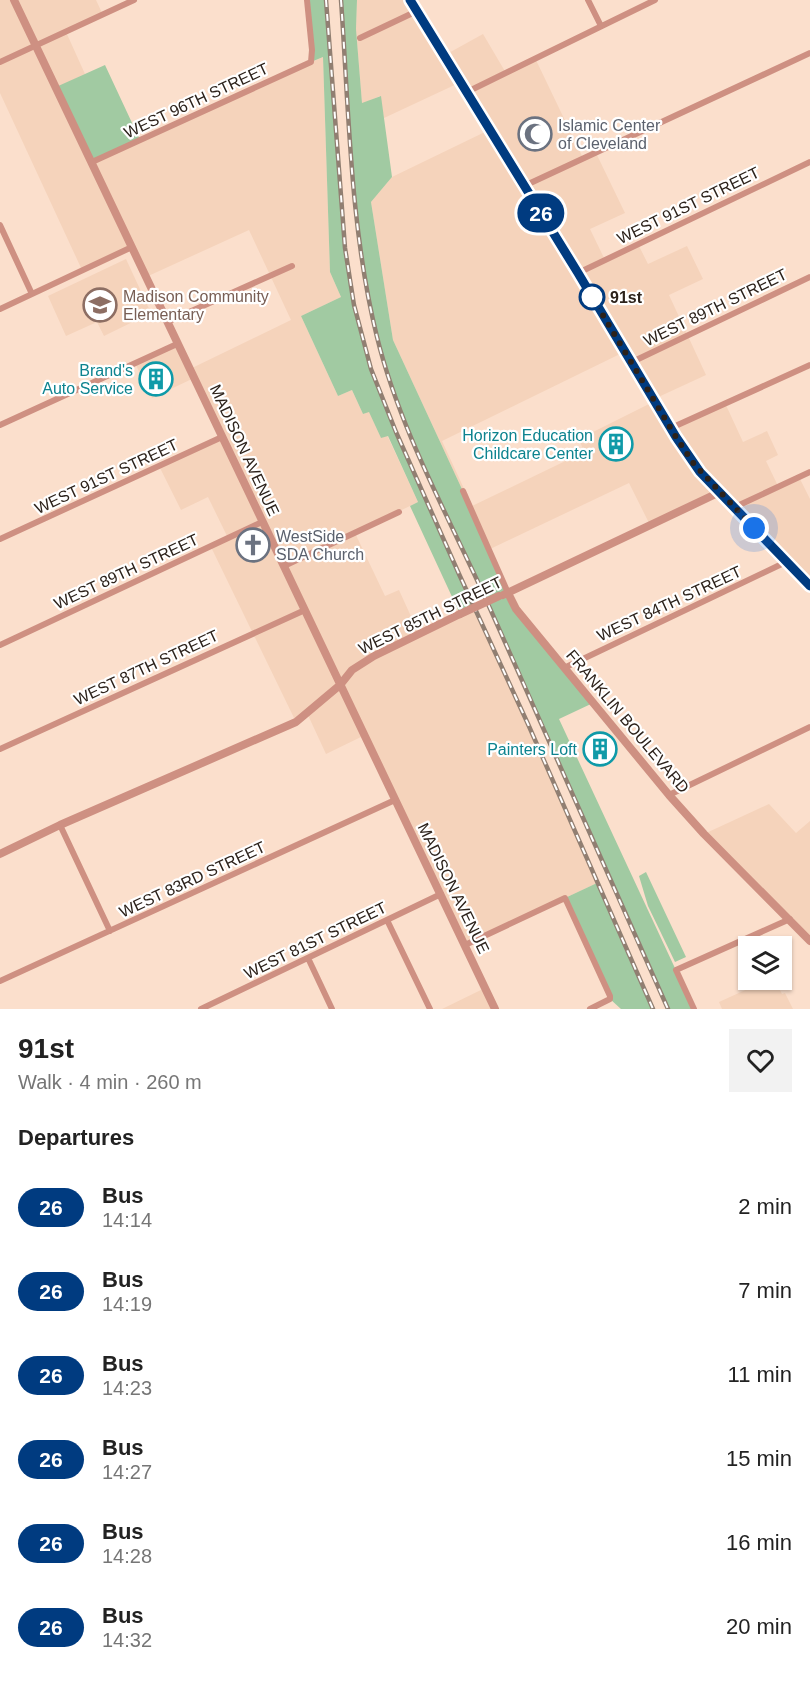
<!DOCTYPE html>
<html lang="en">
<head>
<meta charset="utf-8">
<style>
  :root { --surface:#fff; --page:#f2f2f2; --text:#222; --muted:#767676 }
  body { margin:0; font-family:Helvetica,sans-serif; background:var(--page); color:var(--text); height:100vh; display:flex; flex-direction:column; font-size:22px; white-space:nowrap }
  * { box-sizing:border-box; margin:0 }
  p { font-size:20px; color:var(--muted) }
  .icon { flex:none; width:33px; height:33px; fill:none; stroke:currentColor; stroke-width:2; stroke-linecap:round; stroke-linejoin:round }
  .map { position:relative; height:1009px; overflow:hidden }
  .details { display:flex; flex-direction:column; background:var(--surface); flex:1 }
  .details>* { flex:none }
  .badge { padding:0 12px; border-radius:20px; font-size:21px; line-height:39px }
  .fabs { position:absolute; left:738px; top:936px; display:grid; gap:12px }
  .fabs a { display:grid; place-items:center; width:54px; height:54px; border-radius:0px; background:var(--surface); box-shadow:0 2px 4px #0004; font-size:30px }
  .you { position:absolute; width:30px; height:30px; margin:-15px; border:4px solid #fff; border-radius:50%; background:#1a73e8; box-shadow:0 0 0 9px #1a73e833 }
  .map>.badge { position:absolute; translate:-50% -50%; box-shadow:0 0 0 3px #fff }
  h2 { padding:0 18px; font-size:22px; line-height:54px }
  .round { display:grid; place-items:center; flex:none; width:63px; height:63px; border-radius:0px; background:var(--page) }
  .overview { display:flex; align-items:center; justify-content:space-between; height:102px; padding:0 18px }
  h1 { font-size:28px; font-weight:700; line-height:45px }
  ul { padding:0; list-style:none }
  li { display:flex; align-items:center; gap:18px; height:84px; padding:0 18px }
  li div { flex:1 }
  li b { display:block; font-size:22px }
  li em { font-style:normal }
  li .badge { min-width:66px; font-weight:700; text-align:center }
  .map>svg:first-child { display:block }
</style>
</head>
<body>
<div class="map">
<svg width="810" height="1009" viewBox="0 0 810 1009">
  <rect width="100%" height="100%" fill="#fbdfcc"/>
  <path fill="#f5d3bb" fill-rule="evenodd" d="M0,0H96L103,15L66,32L85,74L57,88L92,162L323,57L330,272L341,297L301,316L338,396L352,390L363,414L369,411L381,438L387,435L418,502L355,533L385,596L399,590L419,634L474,608L528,724L597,883L465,945L363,736L326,754L307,713L296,722L211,547L228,538L208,497L181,510L159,466L222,437L194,378L152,398L135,363L177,344L190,369L291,320L249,230L146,277L132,247L82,270L0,93Z
    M357,0H410L445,55L483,34L506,73L535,58L583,158L596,153L625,213L590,229L605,260L638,244L648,264L687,246L703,279L669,295L706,375L654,399L671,428L725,403L743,442L767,431L778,455L766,461L778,486L799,477L810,499V586L720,493L650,525L629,483L488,550L461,487L393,340L371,202L392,177L489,130L461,82L384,118L380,96L362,104L356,29ZM620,354L649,404L579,439L584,452L472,506L442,441Z
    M126,259L151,313L104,336L97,322L66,336L48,296Z
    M769,804L796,833L810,821V941L704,834Z
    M767,980H775L782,994L785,993L793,1009H722L719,1002Z
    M485,988L495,1009H442Z"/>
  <path fill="#a1caa2" d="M307,0H326L345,248L350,287L359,327L382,399L474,608L460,614L410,506L418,502L388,436L381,438L369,412L363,414L352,390L338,396L301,316L341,297L330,272L323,57L311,62Z
    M341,0H357L356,29L362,103L381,96L392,177L371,202L393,340L461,487L508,593L593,703L559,719L694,1009H668L484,596L409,431L392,387L377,339L358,238Z
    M105,65L140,140L92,162L56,87Z
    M646,872L686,957L675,962L648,906L639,876Z
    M597,883L653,1009H621L610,999L565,898Z"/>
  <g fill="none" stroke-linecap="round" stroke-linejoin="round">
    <path stroke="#ce9082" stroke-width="6" d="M588,0L601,26
      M360,38L417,11
      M0,62L134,0
      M467,92L655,0
      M92,162L311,62L312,50L307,0
      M524,186L810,53
      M0,225L32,294
      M578,273L810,162
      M0,309L132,247
      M167,322L292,266
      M632,362L810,277
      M0,425L177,344
      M671,428L810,365
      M463,491L508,593
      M735,507L810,472
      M0,539L222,437
      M284,566L399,512
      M0,645L262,522
      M564,668L786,562
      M0,749L305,610
      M669,795L810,727
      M60,825L110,931
      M387,920L430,1009
      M465,945L565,898L610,996V999L590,1009
      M308,958L332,1009
      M0,981L395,800
      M201,1009L441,894
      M694,1009L676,970L790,919"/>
    <path stroke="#ce9082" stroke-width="8" d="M14,0L495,1009
      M508,593L516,609L669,795L704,834L810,941
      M503,595L720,492
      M0,854L60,825L296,722L340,685L352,670L374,656L460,614"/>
    <path stroke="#af4129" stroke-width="10" d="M410,0L578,273L676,437L700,472L810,586"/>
    <defs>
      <path id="rail" d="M326,0L345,248L354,305L371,369L396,432L459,574L528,724L653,1009
        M341,0C349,112 350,228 377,337C399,427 446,512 484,595C546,733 606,871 668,1009"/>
    </defs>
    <use href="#rail" stroke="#917f72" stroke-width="4.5"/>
    <use href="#rail" stroke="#fff" stroke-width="2" stroke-dasharray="7" stroke-linecap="butt"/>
    <path stroke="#ce9082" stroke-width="8" d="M460,614L499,596"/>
  </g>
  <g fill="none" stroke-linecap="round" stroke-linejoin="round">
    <defs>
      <path id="line" d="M410,0L578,273L676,437L700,472L810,586"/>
    </defs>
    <use href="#line" stroke="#fff" stroke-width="14"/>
    <use href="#line" stroke="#003b80" stroke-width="9"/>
    <path stroke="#2c221b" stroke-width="6" stroke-dasharray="0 10.8" d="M592,297L676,437L694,464L754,528"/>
  </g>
  <defs>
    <symbol id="mosque-ring" viewBox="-11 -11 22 22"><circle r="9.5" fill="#fff" stroke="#6b7280" stroke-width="1.5"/><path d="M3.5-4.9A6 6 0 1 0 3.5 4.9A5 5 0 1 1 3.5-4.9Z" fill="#6b7280"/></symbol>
    <symbol id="school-ring" viewBox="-11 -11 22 22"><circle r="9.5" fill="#fff" stroke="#8d6e63" stroke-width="1.5"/><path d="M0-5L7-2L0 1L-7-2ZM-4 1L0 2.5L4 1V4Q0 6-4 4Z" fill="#8d6e63"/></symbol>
    <symbol id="building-ring" viewBox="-11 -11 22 22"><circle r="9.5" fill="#fff" stroke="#0f9aa8" stroke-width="1.5"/><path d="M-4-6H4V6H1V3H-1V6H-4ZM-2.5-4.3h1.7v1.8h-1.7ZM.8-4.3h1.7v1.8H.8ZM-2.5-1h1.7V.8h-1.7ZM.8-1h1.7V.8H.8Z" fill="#0f9aa8"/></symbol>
    <symbol id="church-ring" viewBox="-11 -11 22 22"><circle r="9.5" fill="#fff" stroke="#6b7280" stroke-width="1.5"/><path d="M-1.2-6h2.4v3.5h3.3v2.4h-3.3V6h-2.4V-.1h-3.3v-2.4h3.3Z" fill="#6b7280"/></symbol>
  </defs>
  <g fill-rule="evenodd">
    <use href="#mosque-ring" x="516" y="115" width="38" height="38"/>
    <use href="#school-ring" x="81" y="286" width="38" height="38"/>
    <use href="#building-ring" x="137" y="360" width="38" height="38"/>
    <use href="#building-ring" x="597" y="425" width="38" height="38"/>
    <use href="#church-ring" x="234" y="526" width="38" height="38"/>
    <use href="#building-ring" x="581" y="730" width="38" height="38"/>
  </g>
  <circle fill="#fff" stroke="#003b80" stroke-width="3" cx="592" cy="297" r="12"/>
  <g text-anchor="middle" stroke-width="4.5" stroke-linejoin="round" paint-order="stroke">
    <g font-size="16" fill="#2c221b" stroke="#fff">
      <text transform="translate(196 100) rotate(-25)" y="6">WEST 96TH STREET</text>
      <text transform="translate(688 205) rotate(-26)" y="6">WEST 91ST STREET</text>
      <text transform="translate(715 307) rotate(-26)" y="6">WEST 89TH STREET</text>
      <text transform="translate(245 450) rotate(65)" y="6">MADISON AVENUE</text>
      <text transform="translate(106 476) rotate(-25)" y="6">WEST 91ST STREET</text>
      <text transform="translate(126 571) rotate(-25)" y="6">WEST 89TH STREET</text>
      <text transform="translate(669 603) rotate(-25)" y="6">WEST 84TH STREET</text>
      <text transform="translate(430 615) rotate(-26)" y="6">WEST 85TH STREET</text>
      <text transform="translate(146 667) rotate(-25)" y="6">WEST 87TH STREET</text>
      <text transform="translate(628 721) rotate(50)" y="6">FRANKLIN BOULEVARD</text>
      <text transform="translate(192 879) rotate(-25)" y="6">WEST 83RD STREET</text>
      <text transform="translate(454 888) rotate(64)" y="6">MADISON AVENUE</text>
      <text transform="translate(315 940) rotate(-26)" y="6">WEST 81ST STREET</text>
    </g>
    <g font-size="16" fill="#5b616d" stroke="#fff" text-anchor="start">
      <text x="558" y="131">Islamic Center<tspan x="558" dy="18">of Cleveland</tspan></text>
      <text x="276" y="542">WestSide<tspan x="276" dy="18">SDA Church</tspan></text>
    </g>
    <g font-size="16" fill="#785e54" stroke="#fff" text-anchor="start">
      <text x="123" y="302">Madison Community<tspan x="123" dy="18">Elementary</tspan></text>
    </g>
    <g font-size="16" font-weight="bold" fill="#2c221b" stroke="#fff" text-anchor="start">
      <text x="610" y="303">91st</text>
    </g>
    <g font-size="16" fill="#0d838f" stroke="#fff" text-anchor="end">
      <text x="133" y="376">Brand's<tspan x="133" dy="18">Auto Service</tspan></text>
      <text x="593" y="441">Horizon Education<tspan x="593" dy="18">Childcare Center</tspan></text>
      <text x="577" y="755">Painters Loft</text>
    </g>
  </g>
</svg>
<div class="fabs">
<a><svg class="icon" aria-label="layers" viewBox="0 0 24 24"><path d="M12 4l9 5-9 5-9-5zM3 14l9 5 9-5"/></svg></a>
</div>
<div class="you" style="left:754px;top:528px"></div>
<b class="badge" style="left:541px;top:213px;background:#003b80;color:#fff">26</b>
</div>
<section class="details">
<div class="overview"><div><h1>91st</h1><p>Walk · 4 min · 260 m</p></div><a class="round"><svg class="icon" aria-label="heart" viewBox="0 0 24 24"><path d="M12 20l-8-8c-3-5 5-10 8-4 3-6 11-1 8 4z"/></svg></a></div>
<h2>Departures</h2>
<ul>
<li><span class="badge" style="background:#003b80;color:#fff">26</span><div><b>Bus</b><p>14:14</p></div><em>2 min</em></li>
<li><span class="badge" style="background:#003b80;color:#fff">26</span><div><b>Bus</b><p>14:19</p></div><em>7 min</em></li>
<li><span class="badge" style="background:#003b80;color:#fff">26</span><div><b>Bus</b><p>14:23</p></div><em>11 min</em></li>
<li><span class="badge" style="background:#003b80;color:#fff">26</span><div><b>Bus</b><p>14:27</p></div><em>15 min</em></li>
<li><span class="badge" style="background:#003b80;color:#fff">26</span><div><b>Bus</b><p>14:28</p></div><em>16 min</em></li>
<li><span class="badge" style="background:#003b80;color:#fff">26</span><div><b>Bus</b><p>14:32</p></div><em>20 min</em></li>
</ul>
</section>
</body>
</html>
